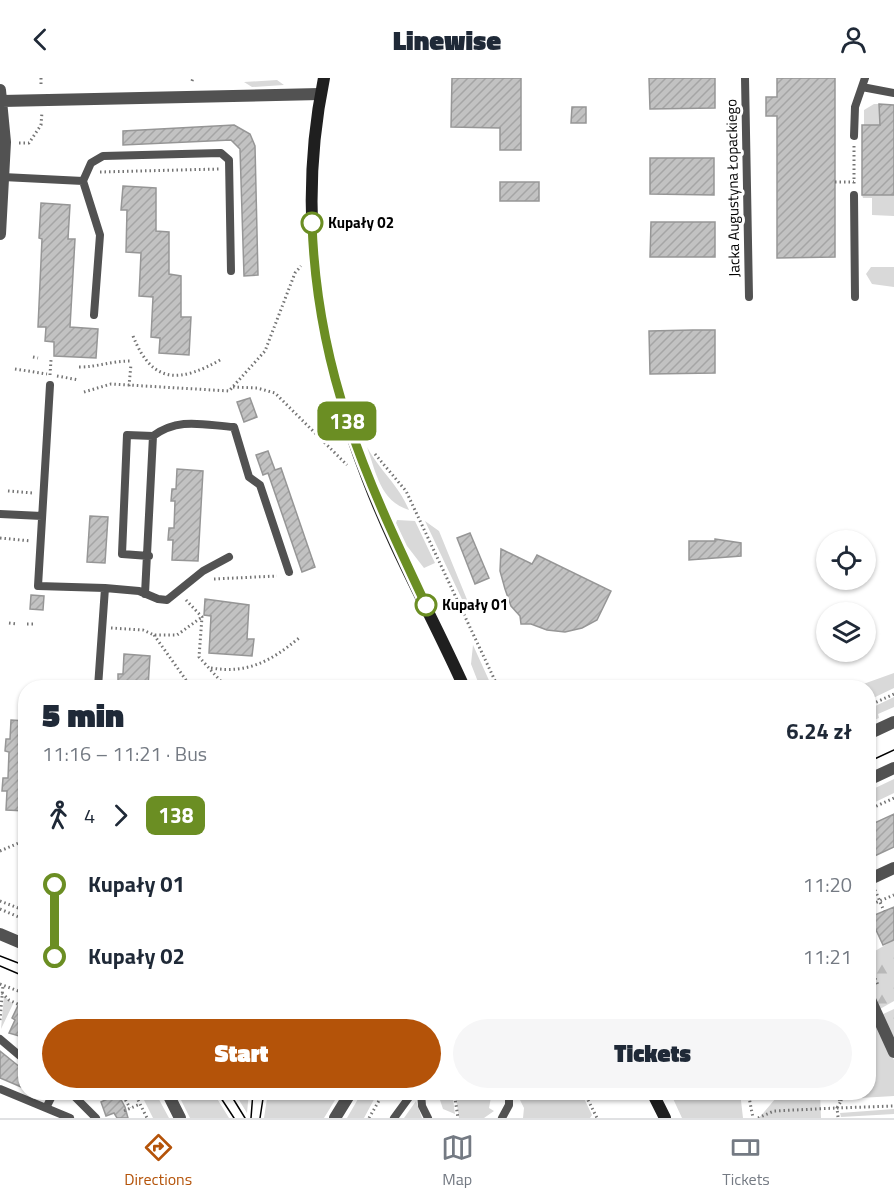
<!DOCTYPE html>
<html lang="en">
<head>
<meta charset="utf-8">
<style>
  :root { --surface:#fff; --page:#f6f6f7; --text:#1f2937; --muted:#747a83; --line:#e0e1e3; --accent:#b45309 }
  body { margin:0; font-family:"Titillium Web",sans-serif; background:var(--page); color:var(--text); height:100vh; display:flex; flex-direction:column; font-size:22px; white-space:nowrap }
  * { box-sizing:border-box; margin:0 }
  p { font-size:20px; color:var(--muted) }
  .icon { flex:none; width:33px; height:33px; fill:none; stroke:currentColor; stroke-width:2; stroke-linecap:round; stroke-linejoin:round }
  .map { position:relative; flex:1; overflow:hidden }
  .side { position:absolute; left:18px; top:602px; width:858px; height:420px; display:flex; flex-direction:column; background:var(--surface); border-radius:24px; box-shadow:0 2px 4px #0004 }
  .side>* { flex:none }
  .badge { padding:0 12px; border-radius:9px; font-size:21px; line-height:39px }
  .buttons { position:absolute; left:816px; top:452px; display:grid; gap:12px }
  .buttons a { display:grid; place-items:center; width:60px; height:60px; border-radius:50%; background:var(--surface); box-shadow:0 2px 4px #0004; font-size:30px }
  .map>.badge { position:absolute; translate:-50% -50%; box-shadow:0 0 0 3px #fff }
  .legs { display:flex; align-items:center; gap:9px; height:66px; padding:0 24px; font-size:20px }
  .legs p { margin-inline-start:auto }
  .overview { display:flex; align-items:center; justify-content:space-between; height:102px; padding:0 24px }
  h1 { font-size:33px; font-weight:800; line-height:45px }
  .button { display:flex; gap:12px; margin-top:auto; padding:12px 24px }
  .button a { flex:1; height:69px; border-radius:36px; background:var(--accent); color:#fff; font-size:24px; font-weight:800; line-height:69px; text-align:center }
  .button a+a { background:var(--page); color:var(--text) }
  ul { padding:0 24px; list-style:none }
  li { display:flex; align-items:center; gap:21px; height:72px; font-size:22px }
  li i { display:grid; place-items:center; width:9px; height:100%; margin:0 8px; background:currentColor }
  li i::after { content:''; width:15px; height:15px; margin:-8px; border:4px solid; border-radius:50%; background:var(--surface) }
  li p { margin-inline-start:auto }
  li:first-child i { background:linear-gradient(#0000 50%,currentColor 0) }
  li:last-child i { background:linear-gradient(currentColor 50%,#0000 0) }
  header { display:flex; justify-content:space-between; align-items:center; height:78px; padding:0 24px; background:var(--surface); font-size:27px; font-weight:800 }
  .tabs { display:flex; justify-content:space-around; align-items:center; height:84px; border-top:2px solid var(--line); background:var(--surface); font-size:16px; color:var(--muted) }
  .tabs a { display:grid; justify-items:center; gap:3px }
  .tabs .on { color:var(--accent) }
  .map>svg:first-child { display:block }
</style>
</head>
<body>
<header><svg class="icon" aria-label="back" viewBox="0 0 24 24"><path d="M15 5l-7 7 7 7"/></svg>Linewise<svg class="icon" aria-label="person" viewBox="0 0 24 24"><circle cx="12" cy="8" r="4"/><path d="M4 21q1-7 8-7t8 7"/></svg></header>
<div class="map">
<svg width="894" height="1040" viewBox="0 0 894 1040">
  <defs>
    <pattern id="forest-firs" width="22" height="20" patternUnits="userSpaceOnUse" patternTransform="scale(1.5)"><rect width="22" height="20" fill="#d9d9d9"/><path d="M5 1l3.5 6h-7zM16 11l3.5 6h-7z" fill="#b8b8b8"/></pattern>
    <pattern id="building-hatch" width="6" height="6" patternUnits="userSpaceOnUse" patternTransform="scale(1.5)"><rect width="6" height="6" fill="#c2c2c2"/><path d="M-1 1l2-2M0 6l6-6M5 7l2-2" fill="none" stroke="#a5a5a5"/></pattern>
  </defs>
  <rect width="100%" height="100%" fill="#fff"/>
  <path fill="#d9d9d9" d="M277,2L284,7L252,9L244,4Z
    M874,26H879L880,47H864V32Z
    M862,117H894V138L872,137V120H863Z
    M871,189H894V209L872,206L866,196Z
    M367,369C380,393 398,406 409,432C380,423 376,394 367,369Z
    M397,442L415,443L435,485L424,490L407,468L396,445Z
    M425,443L439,453L468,524V534Z
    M473,567L492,609H480L471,586Z
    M894,595V610L869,622L868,609H855Z
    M894,619V629L878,636L879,640L869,644V631Z
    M894,701V715L869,727V713Z
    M4,918L13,926L1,951Z
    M869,925L894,982V1018L860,1020L856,1014H868Z
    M140,1014H155L169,1040H153Z
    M177,1014H213L229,1040H190Z
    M234,1014H249L247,1035Z
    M268,1014H340L324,1040H264Z
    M362,1014H378L364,1040H347Z
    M433,1014H452L455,1036L443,1031L438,1016H432Z
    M455,1014H492L489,1030L494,1033L484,1040H459Z
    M521,1014H581L592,1037L590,1040H523L524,1030L518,1018Z
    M670,1014H740L743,1040H682Z
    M781,1014H820L821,1040H759Z
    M416,1023L422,1040H404Z
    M894,1031V1036L841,1039L840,1035Z"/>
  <path fill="url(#forest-firs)" d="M894,862V923L880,931L869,907L868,877Z
    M894,931V964L881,937Z"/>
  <path fill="url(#building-hatch)" stroke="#969696" stroke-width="1.5" d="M452,0H521V72H500V50L451,49Z
    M649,0H715V30L650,31Z
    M777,0H835V179L777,180V38H766V19H777Z
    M879,26L894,27V117H862V47H880Z
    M572,29H586V45H571Z
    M234,47L250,56L255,68L258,197L244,198L240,71L231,62L123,67V53Z
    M650,80H714V117L650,116Z
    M500,104H539V123H500Z
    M123,108L156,110V153L169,154V196L181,198V239H191L189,277L159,275L160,260L151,259L153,219L139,218L141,175L126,174L127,132H121Z
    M41,125L70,127L68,161H75L70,249L98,251L96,280L54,278V264L45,263L46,249H38L42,161L39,160Z
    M651,144H715V179H650Z
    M693,252H715V295L650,296L649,253Z
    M250,320L257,339L244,344L237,324Z
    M268,373L275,392L281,390L315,489L302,494L268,395L263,397L256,377Z
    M177,391L203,393L198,483L172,482L173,462H168L169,450H174L175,423H171L172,411H176Z
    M90,438L108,439L105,485L87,484Z
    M470,455L489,500L475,506L457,460Z
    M715,461L741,465V478L689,482V463H715Z
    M501,471L532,486L537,477L611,513L597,542L582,550L565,554L547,552L531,546H521L520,538L511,528L505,511L500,493Z
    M31,517L44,518L43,532L30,531Z
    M205,521L249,527L247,561H254L252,578L209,575L211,538L204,537Z
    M124,576L150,578L148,609L118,608V596H123Z
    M11,642L26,643V733L6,732L7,713H2L3,700H8L9,674L5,673L6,661H10Z
    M894,736V769L868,781V748Z
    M894,829V862L883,867L870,839Z
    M26,911V960L9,955L15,942L12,940Z
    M0,973L26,994V1011L0,1000Z
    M118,1016L125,1029L128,1040H117L114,1035L106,1038L101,1024Z"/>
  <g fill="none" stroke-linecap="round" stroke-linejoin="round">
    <path stroke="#747474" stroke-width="3" stroke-dasharray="1.5 3" stroke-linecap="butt" d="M41,0V8
      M192,3L193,0
      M19,65H29L41,47L42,34
      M854,68V106
      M100,94L219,91
      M835,104H854
      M133,258C153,308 181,304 222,281
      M33,279L38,280
      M79,289C99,289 110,283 131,283
      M15,291L47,296
      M50,297L51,282
      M57,298L79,302
      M129,308L131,286
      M233,309L257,310L275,315L347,387
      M84,314L111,306L229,313L265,273L295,195L301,188
      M375,376L406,413L498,609
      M8,413L33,415
      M0,460L31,463
      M214,501L277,498
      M186,522L202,539L199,579L226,609
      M9,545L17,546
      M27,546H34
      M111,550L143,552L154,557H177L202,539
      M154,557L191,609
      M211,590C248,596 271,583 299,560
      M868,628L894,616
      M868,732L894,720
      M0,773L26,762
      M875,812L884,833
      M0,823L26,833
      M868,828L894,817
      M0,831L26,842
      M868,884L878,907
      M0,906L26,916
      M2,915L9,922L26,930
      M0,942L3,907
      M121,1014L130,1030
      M134,1014L147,1040
      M454,1014L458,1040
      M584,1014L597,1040
      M748,1014L753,1040
      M841,1023L842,1014
      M124,1033L140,1026
      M838,1039L837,1030L894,1028
      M369,1040L384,1014
      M758,1040L774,1033L837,1030L841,1023L830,1014"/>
    <path stroke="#525252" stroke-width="8" d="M745,0L749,219
      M862,9L894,15
      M854,58L855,29L865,0
      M3,99L83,103L91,85L103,78L221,75L229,82L231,193
      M83,103L100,157L94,237
      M854,117L855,219
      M50,307L38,508L105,510L98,609
      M153,358C179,339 203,347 234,349L249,399L260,407L289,494
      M0,436L42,438
      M105,510L139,513L158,521L167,522L203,493L229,479
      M145,516L153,358L127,357L122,476L149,478
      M0,961L26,983
      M0,1011L70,1040
      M70,1014L96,1040
      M421,1014L422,1028L428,1040
      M46,1030L54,1014
      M394,1040L413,1014
      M502,1040L509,1027V1014"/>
    <path stroke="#525252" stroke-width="12" d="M0,12L5,64L0,156
      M2,23L320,16
      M868,802L894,790
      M868,917L894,974"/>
    <path stroke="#525252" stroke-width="12" d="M868,656L894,644
      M868,702L894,690
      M0,856L26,867
      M167,1014L180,1040
      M335,1040L351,1014"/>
    <path stroke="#1f1f1f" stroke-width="12" d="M324,0C296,136 318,274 368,402C395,473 433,540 464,609
      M652,1014L665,1040"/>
    <path stroke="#000" stroke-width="1.5" d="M868,684L894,672
      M0,878L26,888
      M0,888L26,899
      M217,1014L234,1040
      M229,1014L245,1040
      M251,1040L253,1014
      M260,1040L264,1014"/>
  </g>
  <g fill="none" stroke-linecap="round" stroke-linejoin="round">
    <defs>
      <path id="line-1" d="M312,145C317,293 364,396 426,527"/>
    </defs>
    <use href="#line-1" stroke="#fff" stroke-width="14"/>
    <use href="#line-1" stroke="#6b8e23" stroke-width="9"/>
  </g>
  <g fill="#fff" stroke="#6b8e23" stroke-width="3">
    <circle cx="312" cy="145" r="10"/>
    <circle cx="426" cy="527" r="10"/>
  </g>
  <g text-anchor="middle" stroke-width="6" stroke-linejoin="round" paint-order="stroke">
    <g font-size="15" fill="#000" stroke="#fff">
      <text transform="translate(733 110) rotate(-91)" y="5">Jacka Augustyna Łopackiego</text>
    </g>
    <g font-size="15" font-weight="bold" fill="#000" stroke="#fff" text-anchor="start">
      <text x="328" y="150">Kupały 02</text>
      <text x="442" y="532">Kupały 01</text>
    </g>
  </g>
</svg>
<div class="buttons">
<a><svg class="icon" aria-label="locate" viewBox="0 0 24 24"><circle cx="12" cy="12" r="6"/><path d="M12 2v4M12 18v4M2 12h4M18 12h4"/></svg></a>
<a><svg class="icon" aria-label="layers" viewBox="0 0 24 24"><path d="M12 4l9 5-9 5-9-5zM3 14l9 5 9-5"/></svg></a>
</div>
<b class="badge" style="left:347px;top:343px;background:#6b8e23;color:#fff">138</b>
<section class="side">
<div class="overview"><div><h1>5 min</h1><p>11:16 – 11:21 · Bus</p></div><b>6.24 zł</b></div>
<div class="legs"><svg class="icon" aria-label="walk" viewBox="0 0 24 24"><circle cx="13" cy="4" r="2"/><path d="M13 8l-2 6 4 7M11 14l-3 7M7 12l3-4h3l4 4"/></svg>4<svg class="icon" aria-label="forward" viewBox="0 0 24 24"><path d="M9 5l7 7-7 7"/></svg><b class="badge" style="background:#6b8e23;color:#fff">138</b></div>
<ul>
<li><i style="color:#6b8e23"></i><b>Kupały 01</b><p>11:20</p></li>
<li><i style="color:#6b8e23"></i><b>Kupały 02</b><p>11:21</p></li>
</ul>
<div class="button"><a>Start</a><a>Tickets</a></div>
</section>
</div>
<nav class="tabs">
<a class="on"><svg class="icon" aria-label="directions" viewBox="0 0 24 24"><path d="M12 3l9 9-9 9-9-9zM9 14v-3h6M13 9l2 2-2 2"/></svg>Directions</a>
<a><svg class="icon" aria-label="map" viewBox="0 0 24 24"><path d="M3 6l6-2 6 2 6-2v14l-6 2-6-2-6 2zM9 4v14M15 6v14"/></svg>Map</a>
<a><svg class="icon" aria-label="tickets" viewBox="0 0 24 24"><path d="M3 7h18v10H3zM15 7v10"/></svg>Tickets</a>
</nav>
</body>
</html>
